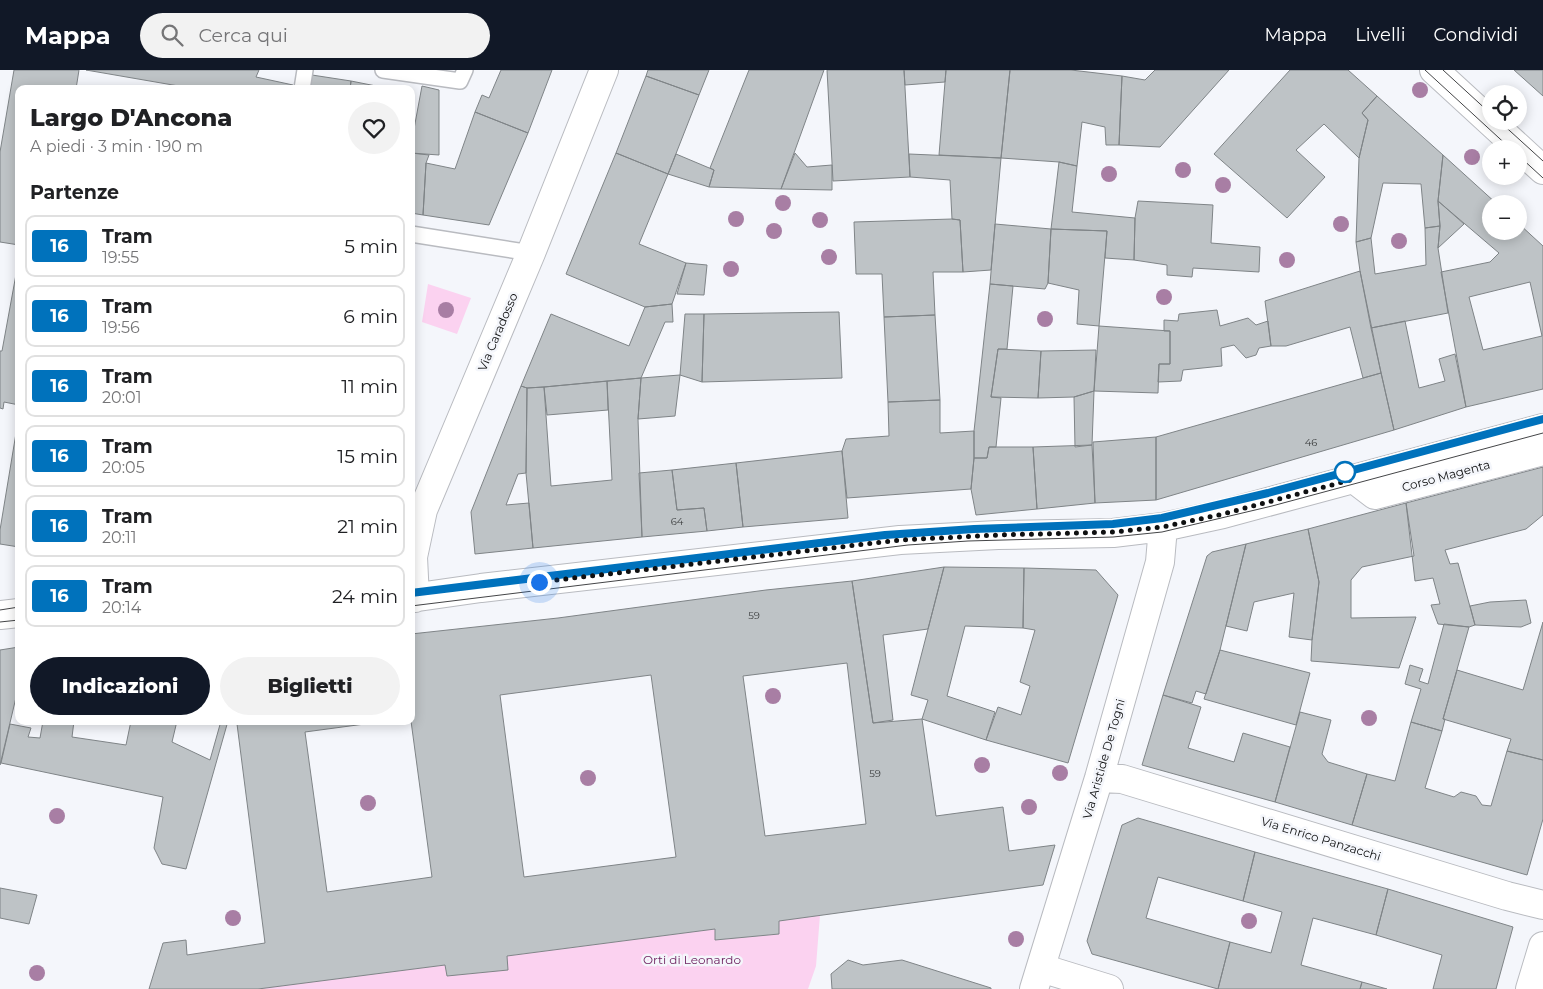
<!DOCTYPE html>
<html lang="it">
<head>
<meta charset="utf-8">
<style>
  :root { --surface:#fff; --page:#f2f2f2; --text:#202124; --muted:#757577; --line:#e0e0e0; --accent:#111827 }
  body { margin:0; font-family:Montserrat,sans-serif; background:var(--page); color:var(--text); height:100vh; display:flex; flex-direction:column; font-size:19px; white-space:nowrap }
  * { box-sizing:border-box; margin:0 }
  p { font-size:16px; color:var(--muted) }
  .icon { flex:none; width:28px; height:28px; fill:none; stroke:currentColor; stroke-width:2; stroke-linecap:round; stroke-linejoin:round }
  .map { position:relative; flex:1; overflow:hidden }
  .panel { position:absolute; left:15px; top:15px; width:400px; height:640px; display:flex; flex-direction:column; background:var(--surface); border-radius:10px; box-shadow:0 2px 12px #0003 }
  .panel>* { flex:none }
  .badge { padding:0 10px; border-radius:4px; font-size:18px; line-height:32px }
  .fabs { position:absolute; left:1482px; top:15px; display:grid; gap:10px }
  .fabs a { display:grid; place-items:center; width:45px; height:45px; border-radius:50%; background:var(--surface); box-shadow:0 2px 12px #0003; font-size:25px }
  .you { position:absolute; width:25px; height:25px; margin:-12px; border:4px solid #fff; border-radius:50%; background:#1a73e8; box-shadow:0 0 0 8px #1a73e833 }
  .map>.badge { position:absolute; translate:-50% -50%; box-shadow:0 0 0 2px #fff }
  h2 { padding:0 15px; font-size:19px; line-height:45px }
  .round { display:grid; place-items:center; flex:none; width:52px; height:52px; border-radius:26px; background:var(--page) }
  .head { display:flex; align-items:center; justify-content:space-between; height:85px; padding:0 15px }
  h1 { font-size:24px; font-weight:800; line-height:38px }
  .action { display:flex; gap:10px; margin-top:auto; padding:10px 15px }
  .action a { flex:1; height:58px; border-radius:30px; background:var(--accent); color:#fff; font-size:20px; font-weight:800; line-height:58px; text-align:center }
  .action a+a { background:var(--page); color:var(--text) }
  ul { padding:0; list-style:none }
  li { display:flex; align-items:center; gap:15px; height:62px; margin:0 10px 8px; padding:0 5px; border:2px solid var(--line); border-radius:10px }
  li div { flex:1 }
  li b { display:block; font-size:19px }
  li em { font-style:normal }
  li .badge { min-width:55px; font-weight:700; text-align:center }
  header { display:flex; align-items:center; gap:30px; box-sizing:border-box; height:70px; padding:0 25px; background:var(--accent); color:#fff }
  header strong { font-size:24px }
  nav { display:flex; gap:28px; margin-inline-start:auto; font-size:18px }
  .search { width:350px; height:45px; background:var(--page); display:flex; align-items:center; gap:12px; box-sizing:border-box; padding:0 18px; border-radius:28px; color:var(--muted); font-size:19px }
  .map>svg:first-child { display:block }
</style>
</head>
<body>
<header>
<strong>Mappa</strong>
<div class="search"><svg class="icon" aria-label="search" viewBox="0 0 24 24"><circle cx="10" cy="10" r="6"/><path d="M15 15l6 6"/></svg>Cerca qui</div>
<nav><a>Mappa</a><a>Livelli</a><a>Condividi</a></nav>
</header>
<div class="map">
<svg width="1543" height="919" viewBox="0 0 1543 919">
  <rect width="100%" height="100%" fill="#f4f6fb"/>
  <path fill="#fbd2f0" d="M428,214L471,228L457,264L422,252Z
    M820,845L816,896L808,919H258L445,895L447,906L508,900L507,886L715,859L716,870L779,864V851Z"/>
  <path fill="#bec3c6" stroke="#7f8487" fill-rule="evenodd" d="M14,0H79L76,19H19V175L0,172V82Z
    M86,0H259L256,7L293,15V19H196Z
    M501,0H552L528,63L475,42L482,25L489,28Z
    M648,0H709L699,25L646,6Z
    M749,0H824L781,119L709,117L714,100L710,98Z
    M827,0H904L910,107L833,111Z
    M904,0H946L945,12L905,15Z
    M946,0H1010L1001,88L939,85Z
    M1010,0H1071L1122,6L1119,75H1106L1105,57L1082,52L1077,96L1059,92L1001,88Z
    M1155,0H1229L1160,77L1119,75L1122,6L1145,10Z
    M1290,0H1348L1377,26L1362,43L1368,50L1359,88L1324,54L1296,80L1325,107L1287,148L1214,84Z
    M1514,0H1543V26Z
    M312,5L351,11L350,19H309Z
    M646,6L699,25L668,104L616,83Z
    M351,11L381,17V19H350Z
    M422,16L439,20V85L411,83V75Z
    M1377,26L1443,85L1438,131L1440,156L1425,158L1421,114L1383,113L1371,168L1356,172L1359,88L1368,50L1362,43Z
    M475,42L528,63L489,155L423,145L426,93L455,99Z
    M411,83L429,85L426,93L423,145L411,143Z
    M616,83L668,104L639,174L686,193L672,234L645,237L566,204Z
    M795,83L807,97L832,95V120L781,119Z
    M676,84L714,100L709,117L668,104Z
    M909,84L1001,88L991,200L963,202L960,150L952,149L950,110L910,107Z
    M1443,85L1497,134H1491V161H1519V154L1543,176V319L1466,337L1441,202L1490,192L1499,183L1438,131ZM1530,212L1542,266L1483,280L1469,227Z
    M1059,92L1077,96L1072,142L1135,148L1134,190L1105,188L1107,161L1051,159Z
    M1138,131L1213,135L1211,173L1260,177L1259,202L1193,198L1192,207L1167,205V195L1134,190L1135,148Z
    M1438,131L1464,154L1438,178L1440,156Z
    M952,149L960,150L963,202H933L935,245L884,247L882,204H856L854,152Z
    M995,154L1051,159L1048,213L1045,219L990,214Z
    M1440,156L1438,178L1448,243L1371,258L1360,201L1356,172L1371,168L1375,204L1426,195L1425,158Z
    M1051,159L1107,161L1099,256L1077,254L1079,220L1048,213Z
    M19,188V335L4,332L3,339L0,338V281H2Z
    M686,193L707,195L704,225L677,224Z
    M1360,201L1381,303L1363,308L1350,257L1286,276H1271L1265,231Z
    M990,214L1013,216L1007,279H998L991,327L1001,328L996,377H989L987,388H974V361Z
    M672,234L673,252H665L641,308L544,317L527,318L521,316L551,244L629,276L645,237Z
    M1217,240L1220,256L1248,248L1256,255L1268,251L1271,276L1259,278L1256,285L1246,288L1234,275L1221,278L1222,296L1183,300L1181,311L1158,312L1159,294H1170V261H1164V250L1178,251L1179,244Z
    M839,242L842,308L702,312L704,244Z
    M685,244H704L702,312L680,305Z
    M935,245L940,330L888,332L884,247Z
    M1405,251L1419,318L1445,311L1439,289L1455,284L1466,337L1394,360L1371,258Z
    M1099,256L1170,261V294H1159L1158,323L1094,321Z
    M998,279L1041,281L1038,328L991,327Z
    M1096,280L1094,321L1074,327L1038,328L1041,281Z
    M1381,303L1394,360L1156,430V367Z
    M680,305L675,346L638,349L641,308Z
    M641,308L638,349L642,467L533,478L526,403L527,318L544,317L551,416L612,410L607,311Z
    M607,311L608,340L547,345L544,317Z
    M521,316L527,318L526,403L518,404L506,435L529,433L533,478L475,484L471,442Z
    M1094,321L1092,375L1075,377L1074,327Z
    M940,330V363L974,361V388L971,419L847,428L842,381L846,369L889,366L888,332Z
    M19,345V477L0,474V460Z
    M1156,367V430L1095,433L1093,372Z
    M1092,375L1095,433L1037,439L1033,377Z
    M989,377H1033L1037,439L976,445L971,419L974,388H987Z
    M842,381L848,448L743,457L736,393Z
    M736,393L743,457L707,461L704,438L677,440L672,400Z
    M1543,397V445L1526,459L1445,480L1450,494L1458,493L1475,555L1469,557L1438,554L1431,535L1440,534L1433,508L1415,511L1406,433Z
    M672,400L677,440L704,438L707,461L642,467L639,403Z
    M1406,433L1414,486L1362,497L1351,510V548L1416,547L1399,598L1311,591L1312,570L1319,512L1308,459Z
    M1308,459L1319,512L1312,570L1289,567L1294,523L1254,532L1247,561L1226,556L1246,474Z
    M1246,474L1220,580L1206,624L1196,621L1192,633L1163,625L1207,486L1212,482Z
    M944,497L928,559L883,565L893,650L873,653L852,511Z
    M944,497L1024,498L1023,558L965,556L947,626L995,642L986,670L922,649L928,630L911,625Z
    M1024,498L1096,500L1118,525L1068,693L986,670L998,637L1021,645L1030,616L1020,612L1035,560L1023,558Z
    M852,511L873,653L922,649L936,746L1003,737L1009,781L1055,775L1043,815L779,851V864L715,870V859L507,886L508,900L447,906L445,895L258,919H149L163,873L186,870L187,885L265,873L237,654L228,653V651H387L305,662L327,822L432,807L411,651V564L558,548L766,520ZM847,593L866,754L765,766L743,606ZM651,605L676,787L524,807L500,625Z
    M1526,530L1531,553L1521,557L1475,555L1470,536L1490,532Z
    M1543,552V690L1507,681L1511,669L1443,649L1457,600L1523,620Z
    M1444,554L1469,557L1443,649H1445L1442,661L1411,652L1421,619L1405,614L1410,595L1423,599L1419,611L1428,614Z
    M19,577L18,619L0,695V580Z
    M1220,580L1310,603L1296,655L1204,629Z
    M1163,625L1201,637L1188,678L1234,692L1243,663L1290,677L1275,732L1142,695Z
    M1300,642L1331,650L1322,684L1328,692L1367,704L1352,755L1275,732Z
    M43,651H74L72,667L126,675L131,651H177L172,672L210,690L221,651H228L186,799L162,794L154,778L163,727L1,693L10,654L31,658L28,667L40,668Z
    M1411,652L1442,661L1425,718L1454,727L1461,722L1476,726L1482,735L1491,736L1507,681L1543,690V749L1527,805L1352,755L1367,704L1395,711Z
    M1138,748L1255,782L1243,831L1158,807L1146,848L1230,872L1218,919L1092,884L1087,871L1122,755Z
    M1255,782L1388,819L1376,865L1313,848L1301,895L1362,912L1360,919H1218L1230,872L1271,883L1282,842L1243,831Z
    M0,818L37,825L29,854L0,848Z
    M1388,819L1513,857L1496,919H1433L1442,885L1376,865Z
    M848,890L863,895L902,890L991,918V919H832L831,904Z
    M1362,912L1387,919H1360Z"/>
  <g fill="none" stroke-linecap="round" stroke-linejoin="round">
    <defs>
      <path id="service" d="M383,0L460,11L465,0
        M302,19L305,0
        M411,164L531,183"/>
      <path id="minor" d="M1434,0L1543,100
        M1354,409L1375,425L1543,381
        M411,528L481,518L900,470L998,465L1113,463L1163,457L1223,444L1543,358
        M415,528L413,487L423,440L531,183L604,0
        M0,545L19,543
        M1099,708L1122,709L1507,826L1543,835
        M1041,898L1109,919
        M1034,919L1099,708L1160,492L1163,457"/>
      <path id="tertiary" d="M1530,919L1543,876"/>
    </defs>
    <use href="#service" stroke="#b9bbc0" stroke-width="18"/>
    <use href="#minor" stroke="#b9bbc0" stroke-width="30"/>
    <use href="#tertiary" stroke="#b9bbc0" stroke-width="30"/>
    <use href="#service" stroke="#fff" stroke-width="15"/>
    <use href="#minor" stroke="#fff" stroke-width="28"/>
    <use href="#tertiary" stroke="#fff" stroke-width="28"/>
    <path stroke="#444547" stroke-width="1" d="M1425,0L1511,79
      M1443,0L1491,44
      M1499,51L1543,91
      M1519,86L1543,108
      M411,523L902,464L1113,454L1162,448L1268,423L1543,349
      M411,536L908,475L968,471L1113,467L1162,462L1272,436L1543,363
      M0,540L19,537
      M0,552L19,550"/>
  </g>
  <g fill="#a87ea4">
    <circle cx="1420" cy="20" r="8"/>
    <circle cx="1472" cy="87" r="8"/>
    <circle cx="1183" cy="100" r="8"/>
    <circle cx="1109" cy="104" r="8"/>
    <circle cx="1223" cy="115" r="8"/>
    <circle cx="783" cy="133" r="8"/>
    <circle cx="736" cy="149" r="8"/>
    <circle cx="820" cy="150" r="8"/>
    <circle cx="1341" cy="154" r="8"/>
    <circle cx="774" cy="161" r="8"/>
    <circle cx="1399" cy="171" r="8"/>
    <circle cx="829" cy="187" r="8"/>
    <circle cx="1287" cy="190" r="8"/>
    <circle cx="731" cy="199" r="8"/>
    <circle cx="1164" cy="227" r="8"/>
    <circle cx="446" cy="240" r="8"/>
    <circle cx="1045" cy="249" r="8"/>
    <circle cx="773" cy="626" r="8"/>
    <circle cx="1369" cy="648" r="8"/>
    <circle cx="982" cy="695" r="8"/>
    <circle cx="1060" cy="703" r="8"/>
    <circle cx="588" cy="708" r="8"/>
    <circle cx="368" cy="733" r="8"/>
    <circle cx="1029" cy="737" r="8"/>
    <circle cx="57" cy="746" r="8"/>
    <circle cx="233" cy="848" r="8"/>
    <circle cx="1249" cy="851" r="8"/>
    <circle cx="1016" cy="869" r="8"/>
    <circle cx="37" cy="903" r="8"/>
  </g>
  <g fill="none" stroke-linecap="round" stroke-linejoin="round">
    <defs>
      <path id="line" d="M411,523L885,465L974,459L1113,454L1162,448L1268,423L1543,349"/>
    </defs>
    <use href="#line" stroke="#fff" stroke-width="11"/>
    <use href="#line" stroke="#0072bc" stroke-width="8"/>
    <path stroke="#0f1011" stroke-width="5" stroke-dasharray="0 9" d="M539,512L900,470L998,465L1113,462L1162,457L1223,444L1354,409L1345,402"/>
  </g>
  <circle fill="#fff" stroke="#0072bc" stroke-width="2.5" cx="1345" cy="402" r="10"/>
  <g text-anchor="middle" stroke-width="5" stroke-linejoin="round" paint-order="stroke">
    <g font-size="10" fill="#3b3d3e">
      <text x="1311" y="376">46</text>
      <text x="677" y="455">64</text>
      <text x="754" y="549">59</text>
      <text x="875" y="707">59</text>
    </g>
    <g font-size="12" fill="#0f1011" stroke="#f4f6fb">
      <text transform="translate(498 262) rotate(-67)" y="4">Via Caradosso</text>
      <text transform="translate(1446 406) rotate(-15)" y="4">Corso Magenta</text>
      <text transform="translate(1104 689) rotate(-74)" y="4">Via Aristide De Togni</text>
      <text transform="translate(1321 769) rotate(17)" y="4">Via Enrico Panzacchi</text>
    </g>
    <g font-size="12" fill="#6a1c5c" stroke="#f4f6fb">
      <text x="692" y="894">Orti di Leonardo</text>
    </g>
  </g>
</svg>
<div class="fabs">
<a><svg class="icon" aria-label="locate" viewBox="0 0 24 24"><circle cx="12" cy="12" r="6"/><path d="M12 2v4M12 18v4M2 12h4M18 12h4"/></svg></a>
<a>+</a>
<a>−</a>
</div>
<div class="you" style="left:539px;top:512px"></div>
<section class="panel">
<div class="head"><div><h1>Largo D'Ancona</h1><p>A piedi · 3 min · 190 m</p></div><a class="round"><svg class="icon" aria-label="heart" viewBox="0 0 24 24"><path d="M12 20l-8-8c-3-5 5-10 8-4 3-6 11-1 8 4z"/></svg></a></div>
<h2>Partenze</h2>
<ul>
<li><span class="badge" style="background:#0072bc;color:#fff">16</span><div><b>Tram</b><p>19:55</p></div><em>5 min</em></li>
<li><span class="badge" style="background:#0072bc;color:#fff">16</span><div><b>Tram</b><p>19:56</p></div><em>6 min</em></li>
<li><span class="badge" style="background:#0072bc;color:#fff">16</span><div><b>Tram</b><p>20:01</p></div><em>11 min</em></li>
<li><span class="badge" style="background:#0072bc;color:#fff">16</span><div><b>Tram</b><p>20:05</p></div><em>15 min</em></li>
<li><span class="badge" style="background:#0072bc;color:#fff">16</span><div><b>Tram</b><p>20:11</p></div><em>21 min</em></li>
<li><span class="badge" style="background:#0072bc;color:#fff">16</span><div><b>Tram</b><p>20:14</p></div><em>24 min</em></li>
</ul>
<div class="action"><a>Indicazioni</a><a>Biglietti</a></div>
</section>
</div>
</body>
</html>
